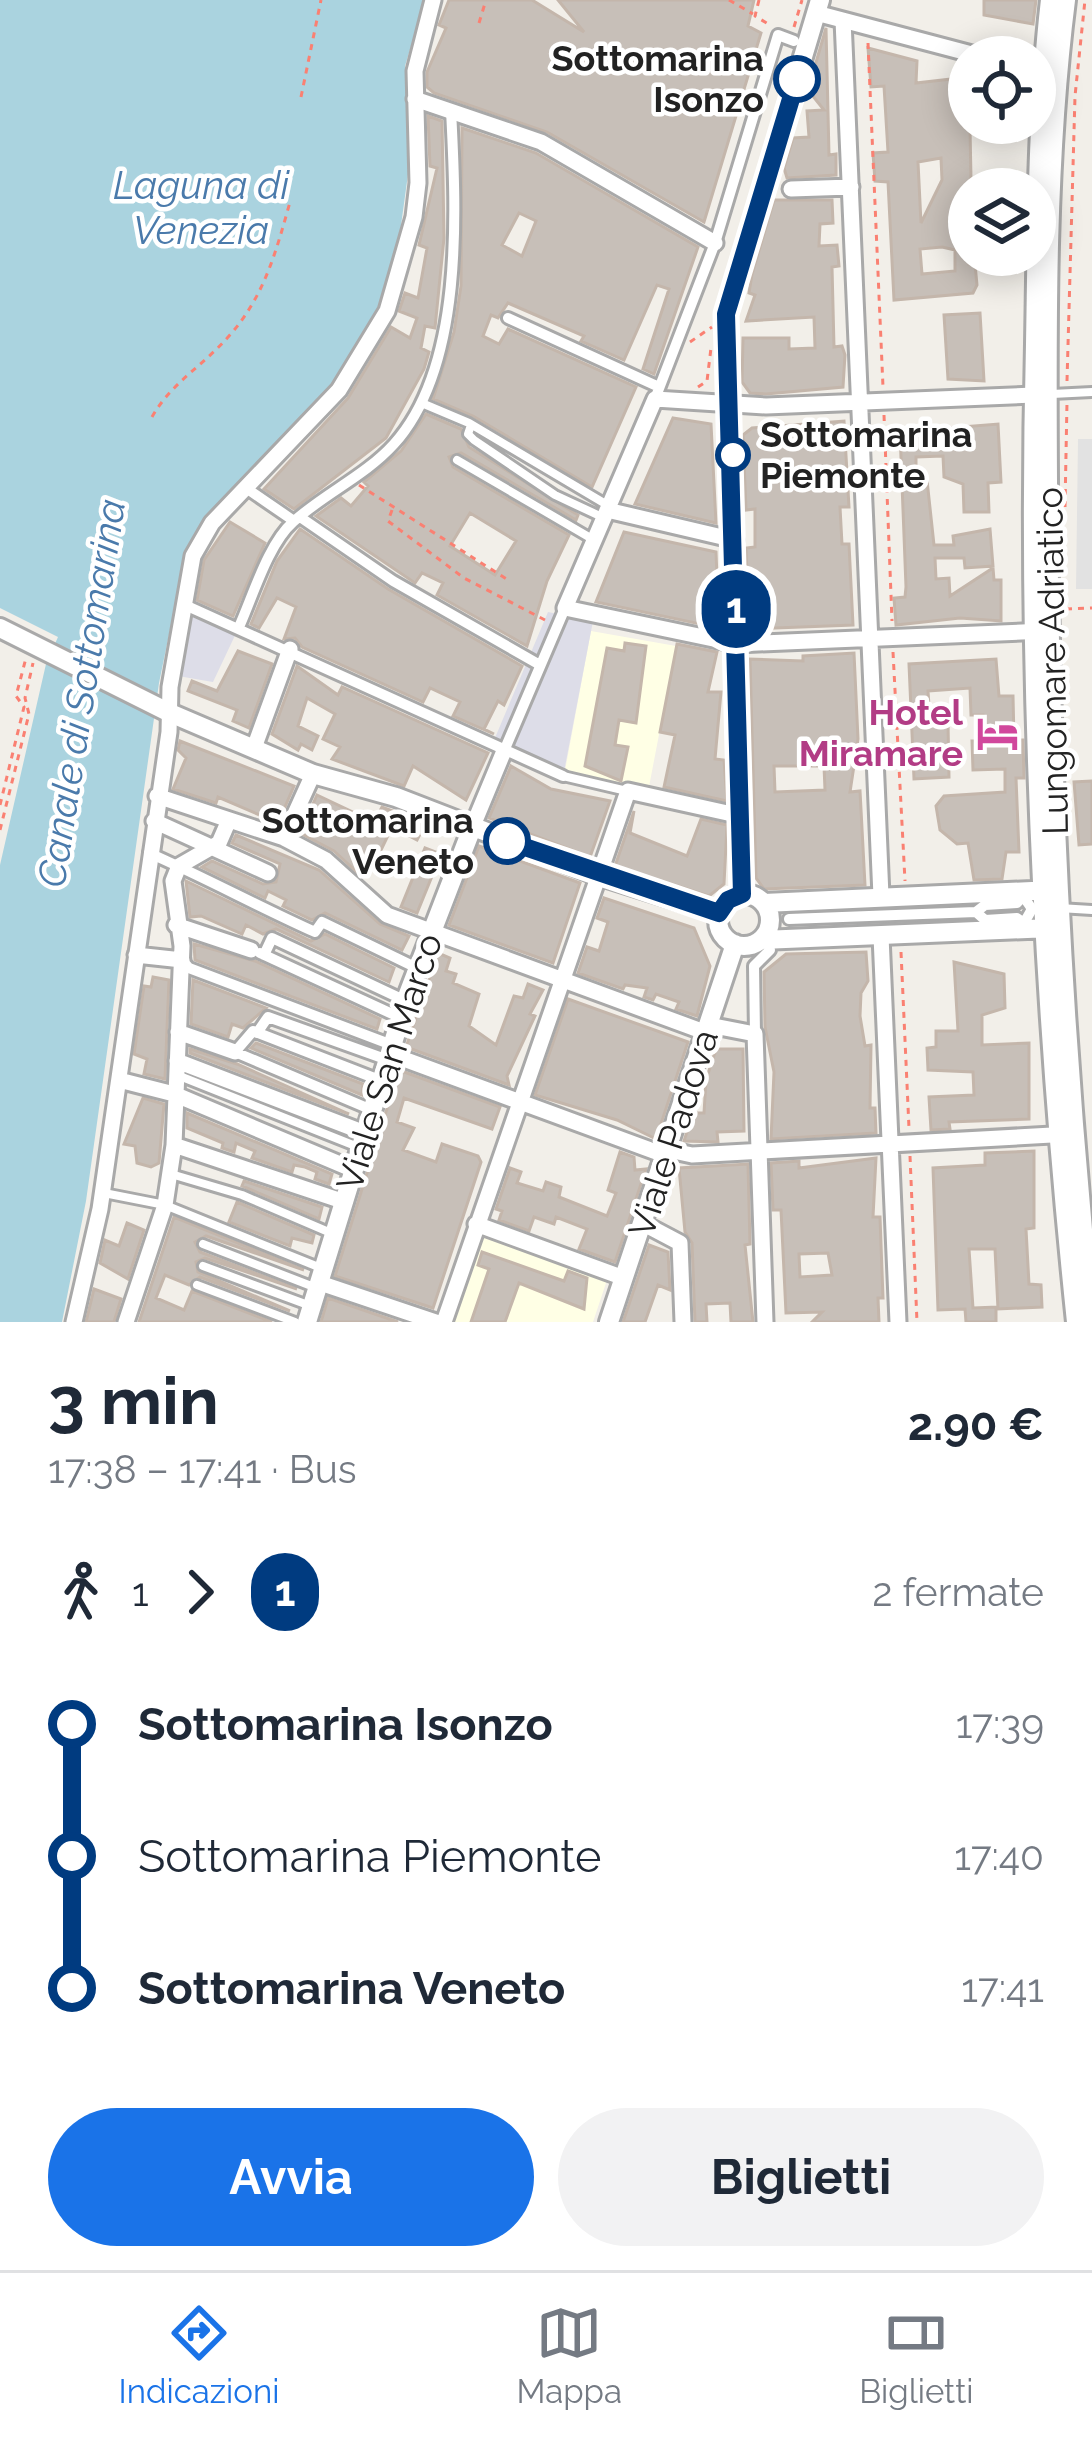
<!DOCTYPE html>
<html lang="it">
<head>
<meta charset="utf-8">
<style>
  :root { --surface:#fff; --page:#f2f2f3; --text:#1f2937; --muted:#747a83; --line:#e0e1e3; --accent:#1a73e8 }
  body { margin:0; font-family:Raleway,sans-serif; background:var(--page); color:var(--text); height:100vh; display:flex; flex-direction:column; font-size:45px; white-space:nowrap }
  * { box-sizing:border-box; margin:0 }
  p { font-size:39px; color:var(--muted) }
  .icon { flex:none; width:66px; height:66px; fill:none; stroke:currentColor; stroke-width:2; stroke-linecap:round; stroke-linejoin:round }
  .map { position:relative; height:1322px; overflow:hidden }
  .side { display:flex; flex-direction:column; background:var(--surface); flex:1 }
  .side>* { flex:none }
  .badge { padding:0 24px; border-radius:39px; font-size:42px; line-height:78px }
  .fabs { position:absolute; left:948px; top:36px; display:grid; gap:24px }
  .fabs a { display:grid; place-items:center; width:108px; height:108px; border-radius:50%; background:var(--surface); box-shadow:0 6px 30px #0003; font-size:60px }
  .map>.badge { position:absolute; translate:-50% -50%; box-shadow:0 0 0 6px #fff }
  .legs { display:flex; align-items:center; gap:18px; height:132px; padding:0 48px; font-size:39px }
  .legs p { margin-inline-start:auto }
  .summary { display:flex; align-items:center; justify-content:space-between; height:204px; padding:0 48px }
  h1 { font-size:66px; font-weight:700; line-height:90px }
  .cta { display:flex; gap:24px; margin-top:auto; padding:24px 48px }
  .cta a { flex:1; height:138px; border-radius:72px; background:var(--accent); color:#fff; font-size:48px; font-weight:700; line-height:138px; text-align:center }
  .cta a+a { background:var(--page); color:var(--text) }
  ul { padding:0 48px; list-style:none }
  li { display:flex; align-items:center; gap:42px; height:132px; font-size:45px }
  li i { display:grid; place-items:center; width:18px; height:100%; margin:0 15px; background:currentColor }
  li i::after { content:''; width:30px; height:30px; margin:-15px; border:9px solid; border-radius:50%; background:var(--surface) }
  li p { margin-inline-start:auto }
  li:first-child i { background:linear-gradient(#0000 50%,currentColor 0) }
  li:last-child i { background:linear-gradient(currentColor 50%,#0000 0) }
  .dock { display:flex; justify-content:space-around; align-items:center; height:168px; border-top:3px solid var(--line); background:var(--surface); font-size:33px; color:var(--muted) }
  .dock a { display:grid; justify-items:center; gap:6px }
  .dock .active { color:var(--accent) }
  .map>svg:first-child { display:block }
</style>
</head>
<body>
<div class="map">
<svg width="1092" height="1322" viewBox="0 0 1092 1322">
  <rect width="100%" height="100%" fill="#f2efe9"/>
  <path fill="#ffffe5" d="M591,631L676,646L648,792L564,776Z
    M479,1236L607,1280L593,1322H455L456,1298Z"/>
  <path fill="#e2e2e2" d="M1078,439H1092V589H1076Z"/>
  <path fill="#dddde8" d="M185,605L239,627L213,682L172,675Z
    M548,612L593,621L563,777L492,745Z"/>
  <path fill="#aad3df" d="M0,0H425L405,66L409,167L395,269L367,334L323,401L204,519L186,552L159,683L86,1201L62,1322H0V865L46,664L58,637L0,608Z"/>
  <path fill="#c7bfb8" stroke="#c4b6ab" stroke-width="3" fill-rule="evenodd" d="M449,0H532L584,32L558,0H754L748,26L761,33L704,222L547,132L434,93L427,87V72L446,28L439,25Z
    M984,0H1036L1033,24L984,15Z
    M826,28L829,155L836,154V175L787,178L784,168L793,138L809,137L807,111L824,110L808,90Z
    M868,48L917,61L916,83L969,77L971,179H979L978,189H969V264H975L977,285L973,293L894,300L888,182L875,181L873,153L888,152L884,86L871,87ZM941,158L942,180L921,223L918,162ZM942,247L955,250V271L922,274L920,249Z
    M428,116L442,121L444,238L435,328L425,326L421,348L429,352L424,369L386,438L294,509L264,489L348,398L391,327L410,338L417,318L399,311L405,293L418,298L427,248L419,245L437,168L430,166Z
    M462,128L536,153L698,247L654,374L643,369L669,289L657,285L624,360L581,341L584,336L508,303L498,318L491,315L483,336L499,344L508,329L636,387L592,487L473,416L433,399L454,332L461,286ZM519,213L536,221L522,256L502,245Z
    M774,200H832L833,223L820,224L819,246L837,245L839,266L832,267L834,347L842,346L845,355L843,387L766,394L750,393L742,382L743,338H789V349L815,348L814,317L746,321L755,295L749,293L752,274Z
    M980,313L984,381L948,379L944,315Z
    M426,414L461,429L469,447L578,515L576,520L461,453L449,457L453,467L569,535L547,581L527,646L437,595L443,583L422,573L415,583L316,516L341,498L351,506L368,486L364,482L401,451ZM470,513L516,541L495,575L450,546Z
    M673,418L711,424L716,523L635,504Z
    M844,421L849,507H840L842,544H849L853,625L749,629L746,548L755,547V509L746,510L743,435L752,428Z
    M998,424L1001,482L988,483L989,512H964L963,484L944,477L943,456L916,457V480H927L934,545H954L953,536L990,529L993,566L965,568L964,558H935L936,579L949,578L950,596L993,568L994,580H1001V621L960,618L896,625L894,598L905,597L906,587L900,432Z
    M230,522L265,543L233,616L197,600L204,560Z
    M300,529L388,589L522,666L504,705L498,701L484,729L494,734L453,716L460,702L430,688L423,702L302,647L295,638L284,639L296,607L277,598L259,628L251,624L277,561Z
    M624,532L716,552L719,628L596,602Z
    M625,643L646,646L636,723L619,720L615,745L628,747L621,781L585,766L607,648L624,651Z
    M677,644L717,652L708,692H721L715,759L724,760L727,801L664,787L675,735L660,732Z
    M238,651L272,664L249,728L233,721L237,710L188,691L192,681L217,691Z
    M854,653L858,739L850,792L860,791L865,885L764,889L756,878L750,659L803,661V656ZM774,766H824L825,790L775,792Z
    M996,659L999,696H1013L1014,740H1023L1024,778H1016L1019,852H1006L1002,879L974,880L968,843L957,844L940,830L936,806L944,796L1005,792V769L973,770L972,741H983V715H971L970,688L928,691L930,720L948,723L949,777L914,779L909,664Z
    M297,666L338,695L342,687L488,753L466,800L413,766L404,786L332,759L340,747L323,739L335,714L307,698L298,726L318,736L312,750L301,744L298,750L272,734Z
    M180,741L294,786L278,823L218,797L216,803L173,789L186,758L178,750Z
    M511,766L551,789L610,801L590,857L489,818Z
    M1092,781V844L1079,845L1074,782Z
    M317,795L374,822L382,807L426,823L417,840L392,827L372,869L365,865L360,875L334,851L300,833Z
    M634,811L630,833L687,856L701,819L727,825L724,884L709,896L615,866Z
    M236,835L319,870L380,924L409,936L402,950L325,913L312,920L283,906L286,900L268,891L265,898L202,867L212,861L263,884L276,882L280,864L232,843Z
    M479,846L580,883L553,963L449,925Z
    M425,848L441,854L417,913L401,907Z
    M186,881L311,941L325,934L394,968L389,982L276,929L263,934L246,925L242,934L201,916L190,917Z
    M604,898L694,928L710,966L697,1016L676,1009L679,1002L656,994L653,1000L644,997L647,988L625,985L623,989L578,973L587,947L599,951L608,922L597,918Z
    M194,944L255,961L380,1019L377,1029L195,960Z
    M866,952L868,981L861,993L860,1016L865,1046L871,1045L870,1108H875L876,1133L771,1139L774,1072L765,1027L764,972L786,954Z
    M438,953L450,958L446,971L456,974L453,983L479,994L469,1026L496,1045L514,996L523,998L528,984L543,990L530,1014L535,1016L507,1076L509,1085L406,1047Z
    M954,962L1004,974L1005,1008L982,1015V1045L1029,1043V1119L949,1122L950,1129L931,1130L929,1097L974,1095L973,1072L928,1070L927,1048L936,1047V1031H958Z
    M153,977L169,980L165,1079L144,1074L147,1059L134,1054L144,986L151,987Z
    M193,980L266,1008L243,1028L232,1024L228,1037L191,1024Z
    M568,999L688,1042L656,1139L617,1120L535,1095Z
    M256,1043L363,1084L362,1095L251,1048Z
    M190,1049L237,1064L349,1114L190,1053Z
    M716,1049H743L744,1131L717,1132L718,1142L684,1141L693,1113H704L706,1080Z
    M399,1070L500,1107L492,1129L404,1098L397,1122L414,1128L403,1150L436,1162L442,1144L478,1156L481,1162L433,1308L335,1276Z
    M143,1098L164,1104L159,1163L151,1167L137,1163L135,1146L124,1144Z
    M187,1113L332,1174L329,1184L315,1179L317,1172L305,1167L294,1165L292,1172L252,1158L255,1151L236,1143L234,1152L222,1148L223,1143L187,1128Z
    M1034,1151V1228L1026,1229L1029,1284L1041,1285L1042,1307L998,1309L995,1249H969L973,1308L996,1307V1322H966L965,1309L938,1310L933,1168L985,1165V1153Z
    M620,1152L634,1157L635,1170L646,1169L615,1262L579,1249L587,1229L556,1217L554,1224L534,1217L529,1231L499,1220L502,1211L496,1209L510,1168L521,1172L517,1183L543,1191L546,1182L561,1187L559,1197L607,1216L616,1193L608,1190Z
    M876,1158L873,1217H880L883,1298H878L879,1322H812L822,1312L786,1313L781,1210H773L771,1163L799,1161V1168ZM828,1253L832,1275L800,1277L799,1254Z
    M748,1164L750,1244L745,1245L753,1322H731L730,1303L706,1304L707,1322H695L692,1243L685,1232L679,1168Z
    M244,1181L322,1207L319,1219L242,1186Z
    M237,1202L314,1235L312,1243L292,1238L290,1246L229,1222Z
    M174,1217L304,1270L206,1236L195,1242L200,1252L297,1289L205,1258L196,1262L198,1272L290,1311L200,1277L189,1285L165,1275L156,1298L184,1310L192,1291L272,1322H139Z
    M127,1223L144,1230L128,1279L100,1263L105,1240L119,1246Z
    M649,1245L668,1252L670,1290L658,1285L645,1322H623Z
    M482,1252L564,1281L568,1271L587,1278L584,1309L519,1283L505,1322H471L489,1269L478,1265Z
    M94,1289L121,1299L114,1322H86Z
    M328,1298L398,1322H321Z"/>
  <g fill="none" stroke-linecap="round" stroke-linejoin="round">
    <defs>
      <path id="service" d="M1052,394L1092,392
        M424,404L469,423L609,506
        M471,425L468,434L474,440L555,495L602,517
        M457,460L594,540
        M563,776L627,791
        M1059,908L1092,910
        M177,1075L358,1147
        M171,1174L242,1195L331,1233
        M104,1193L165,1205L321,1268
        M203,1244L314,1287
        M203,1266L308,1305
        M197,1285L295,1322"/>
      <path id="pedestrian" d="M508,318L659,387
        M655,399L715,243L778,35L794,41
        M246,488L294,521
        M300,517L393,581L540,665
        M185,605L563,776
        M239,627C253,596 268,544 293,522C325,493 365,476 394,444C465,365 456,209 451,110
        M504,751L565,608
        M149,853C206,878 259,907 315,932L322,922L417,968
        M789,919L976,912L985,920L1017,918L1024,923L1032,909L1023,896L1017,903L985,905L976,912
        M260,953L401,1018
        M264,955L272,938L406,1001
        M182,960L189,968L392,1045
        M257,1033L268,1017L388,1060
        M755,1034L754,966L770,950
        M372,1110L235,1052L253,1031L382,1081"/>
      <path id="minor" d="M816,13L983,57
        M843,20L881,896
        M415,99L541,142L715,243
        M791,189L851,187
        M1034,395L766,406L655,399L565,608L737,644L1045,631
        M607,510L735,540
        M254,748L290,649
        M313,774L284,838L326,860L387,915L707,1033
        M157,796L284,838
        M154,821L268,873
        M472,828L504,751
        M176,925L251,950
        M881,936L898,1322
        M136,955L182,960
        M709,1025L755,1034L765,1322
        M178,1032L235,1052
        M390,1054L667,1156
        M177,1061L365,1133
        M119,1080L174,1094L354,1170
        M174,1145L345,1202
        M669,1150L692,1155L1070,1134
        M476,1224L624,1278
        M644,1224L680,1243L683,1322
        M320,1283L436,1322
        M74,1322L100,1209L169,732L170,687L193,556L212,523L339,390L387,311L414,217L418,183L415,71L433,0
        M126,1322L165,1205L174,1145L182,946L173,881L179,866L219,843L229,820
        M444,1322L628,791L741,816"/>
      <path id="tertiary" d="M1050,0C1037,114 1037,229 1035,344C1027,671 1042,997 1076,1322
        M1066,0C1046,158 1047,321 1048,480C1049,762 1063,1042 1092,1322
        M0,628L170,713L313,774L396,797L598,875L719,913
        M743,894L726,314L820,0
        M718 920a26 26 0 1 1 52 0a26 26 0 1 1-52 0Z
        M764,903L1053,890
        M761,940L1050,928
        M307,1322L408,994L472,828
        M609,1322L735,944"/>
    </defs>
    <use href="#service" stroke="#a9a9a9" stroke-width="14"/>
    <use href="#pedestrian" stroke="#a9a9a9" stroke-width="16"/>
    <use href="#minor" stroke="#a9a9a9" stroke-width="21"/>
    <use href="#tertiary" stroke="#a9a9a9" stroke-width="24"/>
    <path stroke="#fa8072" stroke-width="3" stroke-dasharray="6 6" stroke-linecap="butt" d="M729,0L753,14
      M759,0L755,16L770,25
      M479,23L486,0
      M794,27L802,0
      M868,43L883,387
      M301,97L321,0
      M690,342L712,327
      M1067,381L1075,96L1085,0
      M698,387L707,381L711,348
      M884,415L892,621
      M152,417C171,383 204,365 229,336C264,297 276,252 290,202
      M359,485L508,580
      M1065,507L1067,402
      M392,510L388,521L464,578L545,620
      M1066,609L1092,608
      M893,652L905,881
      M0,805L24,707L16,696L26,658
      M0,830L29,714L25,698L33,663
      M901,952L909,1128
      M910,1156L917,1322"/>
    <use href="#service" stroke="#fff" stroke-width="8"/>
    <use href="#pedestrian" stroke="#fff" stroke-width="10"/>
    <use href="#minor" stroke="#fff" stroke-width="15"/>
    <use href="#tertiary" stroke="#fff" stroke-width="18"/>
  </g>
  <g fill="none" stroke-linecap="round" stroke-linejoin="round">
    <defs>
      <path id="line-1" d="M507,841L719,913L728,900L742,894L726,314L797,79"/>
    </defs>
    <use href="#line-1" stroke="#fff" stroke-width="27"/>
    <use href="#line-1" stroke="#003b80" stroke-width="18"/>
  </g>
  <defs>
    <symbol id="hotel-bare" viewBox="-9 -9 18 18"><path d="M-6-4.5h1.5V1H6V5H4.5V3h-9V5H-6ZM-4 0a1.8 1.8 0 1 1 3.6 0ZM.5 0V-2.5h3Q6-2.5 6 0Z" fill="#d1479c" stroke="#fff" stroke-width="2.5" paint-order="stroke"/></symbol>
  </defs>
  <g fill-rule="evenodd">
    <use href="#hotel-bare" x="968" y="704" width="59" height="59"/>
  </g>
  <g fill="#fff" stroke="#003b80" stroke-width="6">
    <circle cx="797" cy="79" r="21"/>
    <circle cx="733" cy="455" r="15"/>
    <circle cx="507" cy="841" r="21"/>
  </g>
  <g text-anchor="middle" stroke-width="9" stroke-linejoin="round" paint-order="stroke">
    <g font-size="36" font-weight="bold" fill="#222" stroke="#fff" text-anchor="end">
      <text x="764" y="71">Sottomarina<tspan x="764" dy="41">Isonzo</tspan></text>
      <text x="760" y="447" text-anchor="start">Sottomarina<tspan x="760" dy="41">Piemonte</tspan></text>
      <text x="474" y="833">Sottomarina<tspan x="474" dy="41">Veneto</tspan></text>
    </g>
    <g font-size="36" fill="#222" stroke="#fff">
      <text transform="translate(1052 661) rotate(-91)" y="13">Lungomare Adriatico</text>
      <text transform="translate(389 1062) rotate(-72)" y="13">Viale San Marco</text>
      <text transform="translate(673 1133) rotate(-72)" y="13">Viale Padova</text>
    </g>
    <g font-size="36" font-weight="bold" fill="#b23c85" stroke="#fff" text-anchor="end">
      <text x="963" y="725">Hotel<tspan x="963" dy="41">Miramare</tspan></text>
    </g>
    <g font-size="39" font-style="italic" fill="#4a7aab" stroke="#fff">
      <text x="201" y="199">Laguna di<tspan x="201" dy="45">Venezia</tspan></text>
      <text transform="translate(81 693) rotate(-81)" y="14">Canale di Sottomarina</text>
    </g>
  </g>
</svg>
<div class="fabs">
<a><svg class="icon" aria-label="locate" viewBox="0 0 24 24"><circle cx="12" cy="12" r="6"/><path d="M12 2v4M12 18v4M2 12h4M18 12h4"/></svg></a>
<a><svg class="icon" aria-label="layers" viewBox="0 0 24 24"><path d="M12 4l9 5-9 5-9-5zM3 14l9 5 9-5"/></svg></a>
</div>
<b class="badge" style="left:736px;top:609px;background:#003b80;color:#fff">1</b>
</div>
<section class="side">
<div class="summary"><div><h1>3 min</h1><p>17:38 – 17:41 · Bus</p></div><b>2.90 €</b></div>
<div class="legs"><svg class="icon" aria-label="walk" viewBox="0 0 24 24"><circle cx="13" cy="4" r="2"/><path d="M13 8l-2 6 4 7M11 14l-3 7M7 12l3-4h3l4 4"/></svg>1<svg class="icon" aria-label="forward" viewBox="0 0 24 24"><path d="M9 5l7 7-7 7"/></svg><b class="badge" style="background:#003b80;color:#fff">1</b><p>2 fermate</p></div>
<ul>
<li><i style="color:#003b80"></i><b>Sottomarina Isonzo</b><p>17:39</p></li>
<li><i style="color:#003b80"></i><span>Sottomarina Piemonte</span><p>17:40</p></li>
<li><i style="color:#003b80"></i><b>Sottomarina Veneto</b><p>17:41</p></li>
</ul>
<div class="cta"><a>Avvia</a><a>Biglietti</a></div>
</section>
<nav class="dock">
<a class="active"><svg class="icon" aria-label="directions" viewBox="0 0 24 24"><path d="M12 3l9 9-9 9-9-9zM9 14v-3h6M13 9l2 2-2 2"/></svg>Indicazioni</a>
<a><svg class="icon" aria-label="map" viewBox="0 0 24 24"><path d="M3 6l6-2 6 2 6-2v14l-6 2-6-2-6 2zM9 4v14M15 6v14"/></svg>Mappa</a>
<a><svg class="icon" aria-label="tickets" viewBox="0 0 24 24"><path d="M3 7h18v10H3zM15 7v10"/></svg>Biglietti</a>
</nav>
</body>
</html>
